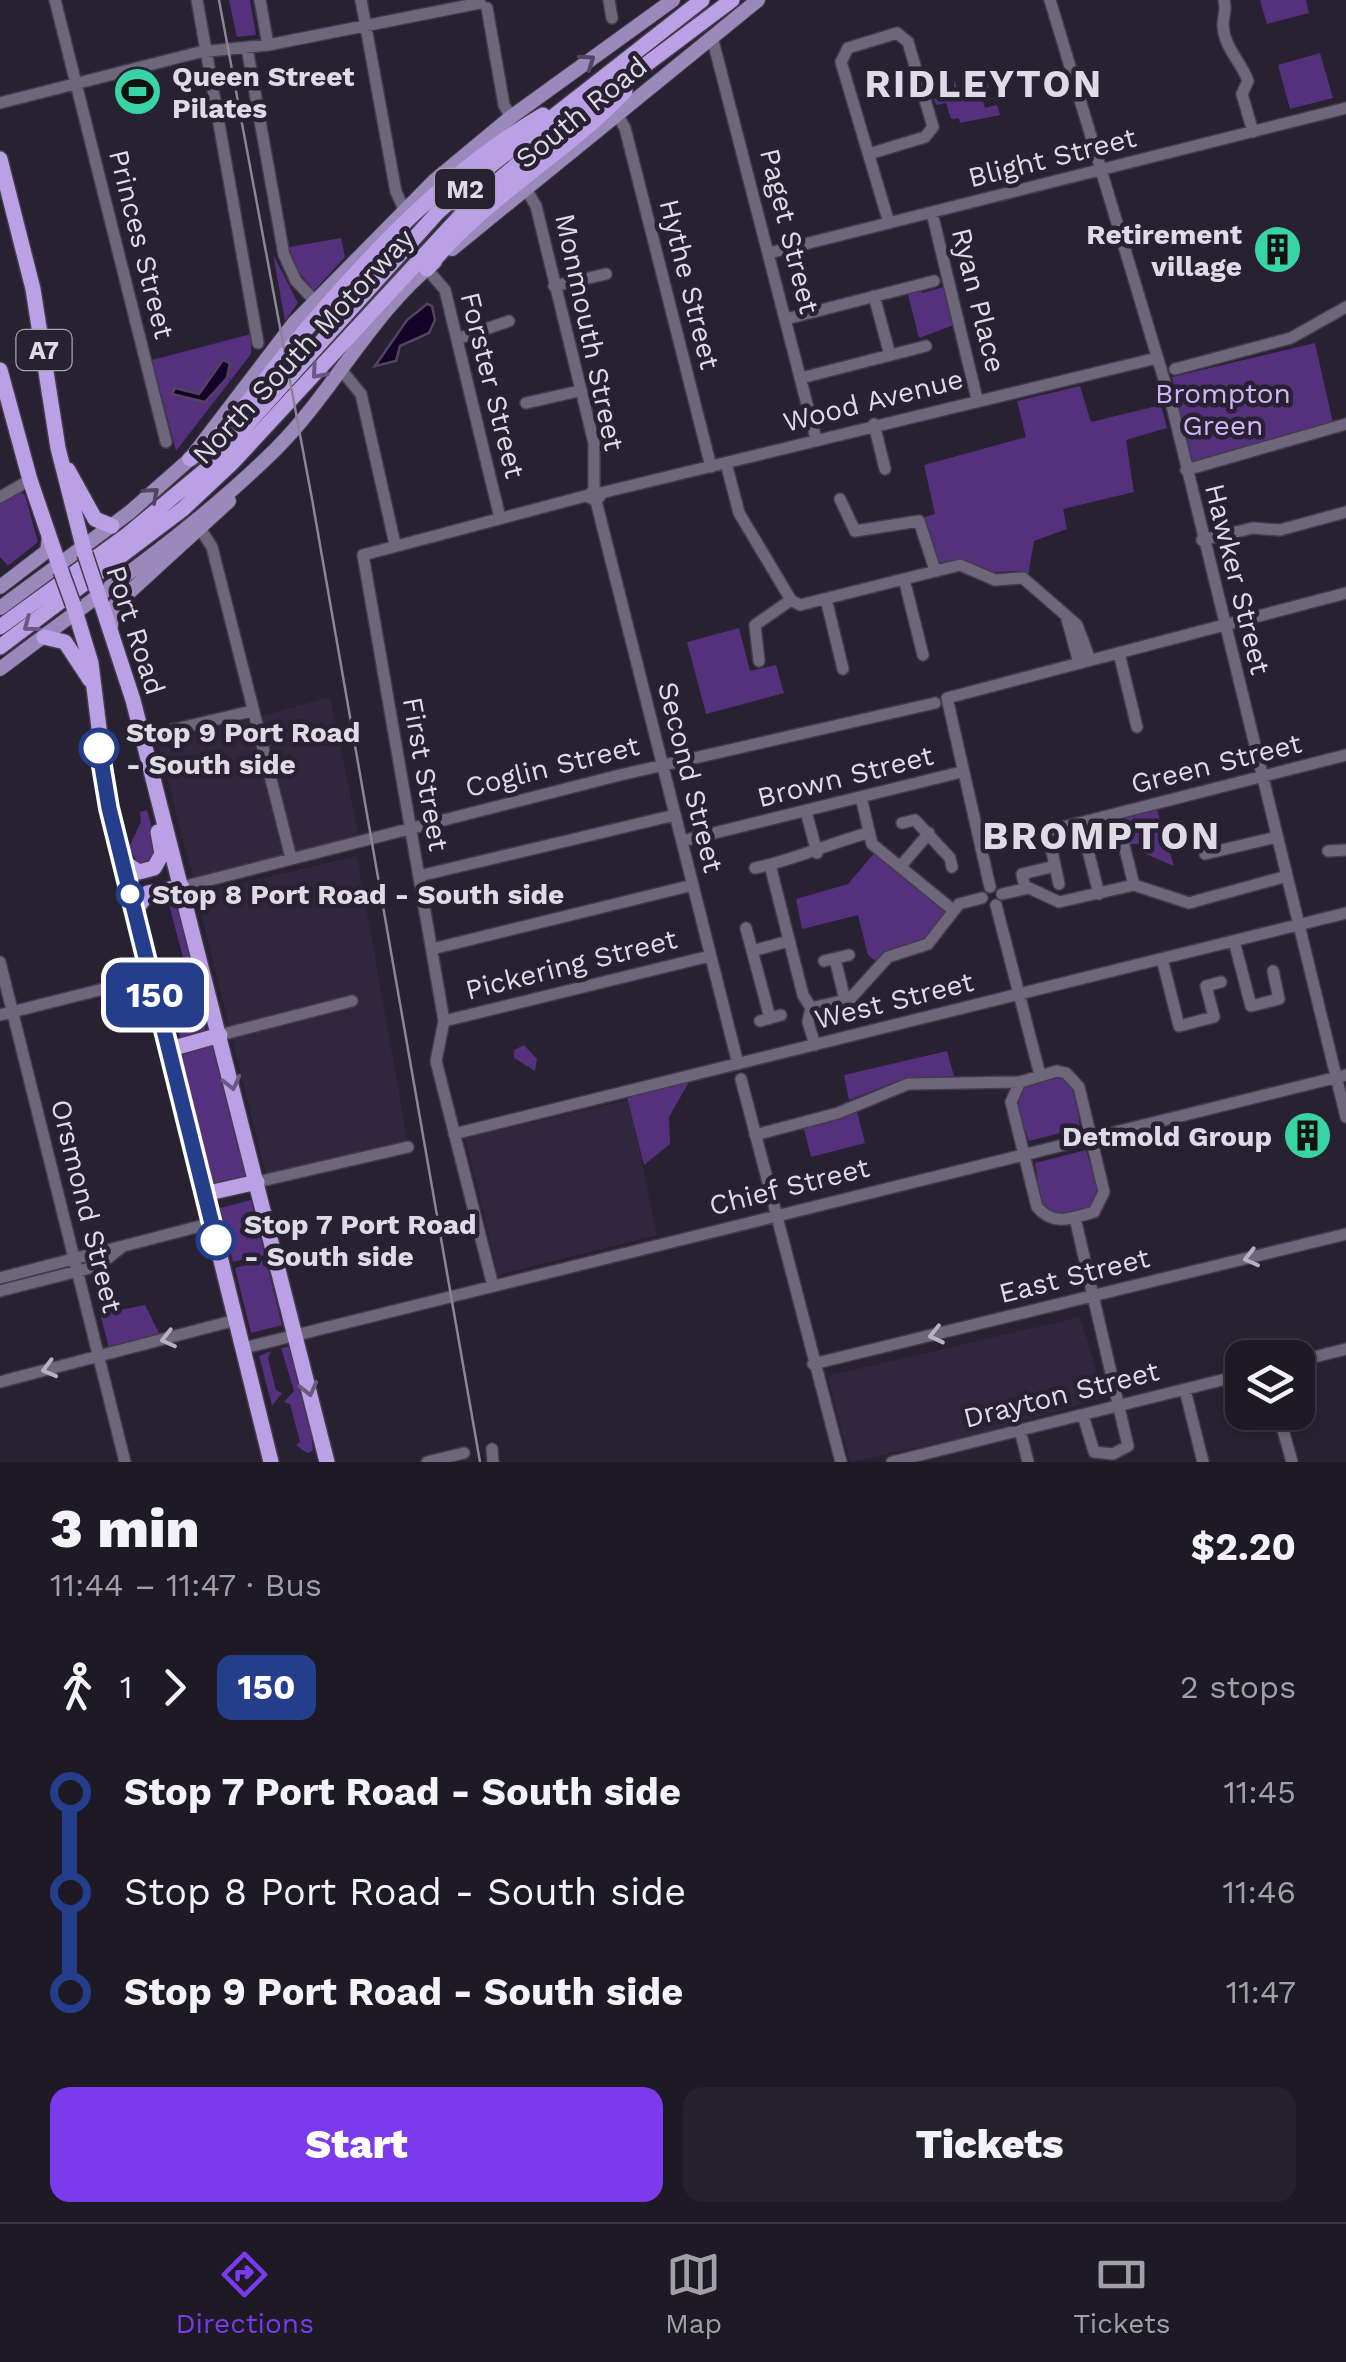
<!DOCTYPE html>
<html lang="en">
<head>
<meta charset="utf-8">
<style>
  :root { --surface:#1d1925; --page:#25222d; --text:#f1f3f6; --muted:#a0a0a7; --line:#3b3842; --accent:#7c3aed }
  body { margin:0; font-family:"Work Sans",sans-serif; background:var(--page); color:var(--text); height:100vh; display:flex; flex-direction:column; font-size:38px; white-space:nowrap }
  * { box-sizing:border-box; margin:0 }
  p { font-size:32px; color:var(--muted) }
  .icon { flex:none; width:55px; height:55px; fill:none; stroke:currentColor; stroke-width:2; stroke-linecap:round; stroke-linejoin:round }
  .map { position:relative; height:1462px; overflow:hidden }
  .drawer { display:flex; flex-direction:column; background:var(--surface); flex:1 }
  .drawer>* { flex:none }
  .badge { padding:0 20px; border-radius:15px; font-size:35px; line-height:65px }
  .buttons { position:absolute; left:1225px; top:1340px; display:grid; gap:20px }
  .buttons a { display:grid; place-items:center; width:90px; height:90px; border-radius:20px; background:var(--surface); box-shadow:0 2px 8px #0004,0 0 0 2px var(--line); font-size:50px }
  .map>.badge { position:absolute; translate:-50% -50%; box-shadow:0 0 0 5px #fff }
  .legs { display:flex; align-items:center; gap:15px; height:110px; padding:0 50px; font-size:32px }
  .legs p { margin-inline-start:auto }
  .summary { display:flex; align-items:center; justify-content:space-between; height:170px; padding:0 50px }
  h1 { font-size:55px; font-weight:800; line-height:75px }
  .cta { display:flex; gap:20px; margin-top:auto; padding:20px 50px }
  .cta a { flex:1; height:115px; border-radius:20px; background:var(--accent); color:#fff; font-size:40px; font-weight:800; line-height:115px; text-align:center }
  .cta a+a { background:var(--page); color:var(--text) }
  ul { padding:0 50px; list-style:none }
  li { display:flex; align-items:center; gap:35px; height:100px; font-size:38px }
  li i { display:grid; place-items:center; width:15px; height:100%; margin:0 12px; background:currentColor }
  li i::after { content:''; width:25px; height:25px; margin:-12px; border:8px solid; border-radius:50%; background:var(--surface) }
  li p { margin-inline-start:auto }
  li:first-child i { background:linear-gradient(#0000 50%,currentColor 0) }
  li:last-child i { background:linear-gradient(currentColor 50%,#0000 0) }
  .tabs { display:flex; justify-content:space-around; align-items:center; height:140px; border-top:2px solid var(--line); background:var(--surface); font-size:28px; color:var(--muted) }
  .tabs a { display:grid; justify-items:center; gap:5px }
  .tabs .selected { color:var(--accent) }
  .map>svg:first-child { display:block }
</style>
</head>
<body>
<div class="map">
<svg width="1346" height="1462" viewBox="0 0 1346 1462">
  <rect width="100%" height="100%" fill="#272131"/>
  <path fill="#30273e" d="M330,697L359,837L193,878L158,744Z
    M357,856L408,1144L267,1178L196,894Z
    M629,1100L657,1235L498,1275L465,1138Z
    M1080,1317L1104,1397L989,1432L850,1462L827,1376Z"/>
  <path fill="#54307d" d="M229,0H250L256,35L237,37Z
    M1260,0H1306L1309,13L1267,24Z
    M1320,53L1333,98L1290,109L1278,65Z
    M954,80L958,91L986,81L990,90L981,93L985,108L997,105L1000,115L960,123L959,118L951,119L946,103L936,105L934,99L954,90Z
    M341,238L345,257L314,291L295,267L289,247Z
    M273,254L298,303L285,321Z
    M920,287L922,293L944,287L954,325L919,338L907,290Z
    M251,334V354L176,451L152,360Z
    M1315,343L1333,423L1189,462L1172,377Z
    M1080,386L1091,422L1161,405L1167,428L1126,440L1134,492L1063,509L1067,529L1034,541L1028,576L1014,571L984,573L969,561L945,564L936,560L921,518L935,514L924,465L1026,437L1017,401Z
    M16,489L25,495L38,542L8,566L0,557V504Z
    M739,628L750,671L776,665L784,693L706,714L687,642Z
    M147,810L156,843L155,860L142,867L128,849L141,822L140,812Z
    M1157,810L1174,866L1141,852V844H1130L1124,818Z
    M876,851L945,912L932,936L891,951L879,964L868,955L858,915L802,929L796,899L848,884Z
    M179,898L207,1022L204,1033L182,1044L167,989L189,980L168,901Z
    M216,1045L249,1176L247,1180L210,1185L178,1056L180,1052Z
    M524,1045L537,1059L535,1071L514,1058V1050Z
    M947,1051L954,1076L895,1082L849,1100L844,1075Z
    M1054,1075L1067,1078L1076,1092L1080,1128L1029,1141L1015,1101L1021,1087Z
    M689,1082L669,1117L670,1144L644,1165L627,1097Z
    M856,1108L865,1143L811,1157L803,1126Z
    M1086,1150L1100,1194L1086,1210L1053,1215L1042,1207L1035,1163Z
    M251,1200L265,1255L233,1262L220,1208Z
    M266,1260L282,1325L251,1333L235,1268Z
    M145,1305L160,1335L109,1348L100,1314Z
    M290,1346L310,1420L313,1451L307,1453L296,1445L300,1442L290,1404L284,1402L294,1391L281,1348Z
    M271,1351L268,1358L276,1390L282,1393L272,1406L259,1356Z"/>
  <path fill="#150228" stroke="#524361" stroke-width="2.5" d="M427,304L432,306L435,320L429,333L400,346L396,361L375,366L407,320Z
    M223,360L230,363L227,378L205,402L172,394L175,388L199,394Z"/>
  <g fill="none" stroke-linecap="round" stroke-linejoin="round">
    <defs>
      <path id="minor" d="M55,0L166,442
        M197,0L258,343
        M260,0L268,45
        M361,0L396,192L404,209
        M609,0L612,18
        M1050,0L1172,406L1346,1117
        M1224,0C1227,11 1223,15 1223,25C1224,48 1241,61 1248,81L1242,94L1253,132
        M487,8L504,105L511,117
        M712,37L816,439
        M247,48L284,255L296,281L315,301
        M0,103L200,52L268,45L480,3
        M617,114L625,128L711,467
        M869,154L925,137L933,127L908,42L897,33L848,48L841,62L889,223
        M526,189L536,206L594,443V489
        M932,213L977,399
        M769,253L1346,108
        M427,269L445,290L500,518
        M554,286L606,274
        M874,296L890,355
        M786,319L934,281
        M457,339L509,321
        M1175,369L1291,338L1346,307
        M343,372L361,394L395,544
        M801,378L926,346
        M526,403L579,391
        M874,424L885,469
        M726,463L739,513L791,600L800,605L960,565L995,580L1023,578L1077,625L1090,660
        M1186,470L1346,424
        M601,493L1157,358
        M0,497L30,480
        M840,499L855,531L919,521L935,570
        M596,501L601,495L594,489L589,497L596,501L738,1064
        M201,530L212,547L291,858
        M1202,540L1253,528L1280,530L1346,512
        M904,579L923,655
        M826,599L843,669
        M1067,619L1079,663
        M1119,653L1137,727
        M759,661L755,625L791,600
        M142,737L252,711
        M861,797L872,844L953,910
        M806,811L817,853
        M902,823L915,820L950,858L952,867
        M1081,823L1099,894
        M1120,830L1134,885
        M682,841L961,772
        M1051,847L1059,884
        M981,848L1346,755
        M1328,851L1346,850
        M1205,854L1277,837
        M770,865L803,995L811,1008L808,1022L815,1045
        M900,867L929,833
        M755,868C795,860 830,843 868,833
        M419,876L675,815
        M182,887L620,775L935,703
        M990,887L947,698L1346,593
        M1025,888L1022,874L1055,866
        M1002,894L1029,888L1059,902L1134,885L1189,903L1287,876
        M996,905L1040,1075
        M746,928L770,1018
        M1234,941L1251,1006L1279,999L1273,971
        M432,949L693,885
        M752,951L789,941
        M835,959L845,1000
        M1162,959L1179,1026L1214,1017L1206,986L1221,982
        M824,961L849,955
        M0,962L125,1462
        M811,1008L850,999L888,957L928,944L959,904L982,898
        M0,1015L151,977
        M444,1021L710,956
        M760,1021L781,1015
        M220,1035L352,1001
        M1057,1071L1066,1073L1079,1087L1104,1192L1094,1212C1072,1218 1054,1227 1037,1207L1011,1102L1020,1082Z
        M741,1079L841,1462
        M454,1134L1346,913
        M755,1135L838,1113L908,1084L1020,1082
        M257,1182L408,1147
        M1075,1218L1128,1446L1113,1454L1094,1452L1083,1415
        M0,1278L212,1223
        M493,1286L436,1061L444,1021L363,555L589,495
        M0,1291L98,1266L122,1247
        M244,1348L1346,1075
        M1298,1361L1346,1349
        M813,1364L1346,1234
        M0,1382L236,1320
        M1185,1390L1203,1462
        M1278,1412L1292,1462
        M1020,1430L1028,1462
        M492,1449L493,1462
        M427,1462L464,1453
        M892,1462L1242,1375"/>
      <path id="major" d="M452,249L758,0
        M0,587L47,551L49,537
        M0,608L130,512L190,459L294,323L434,181L511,117L673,0
        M111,626L113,607L229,501
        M0,669C94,597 192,532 276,449C333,392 372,312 435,262"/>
      <path id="highway" d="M0,159L33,289L58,448L85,554
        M427,269C483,198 564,156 625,91
        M0,370L30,480L61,571
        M190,459C232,430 260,384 292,346C365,259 444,173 543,115
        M68,470L95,519L112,526
        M96,587L133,700L327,1462
        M73,604L91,663L109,809L271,1462
        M0,627L127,535L209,467L437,213L490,166L702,0
        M44,637L65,642L90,680
        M0,647L183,509L233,462L475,200L552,135L732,0
        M122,861L139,872L154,868L162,854L158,832
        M135,911L148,893L182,887
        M167,1050L220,1035
        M204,1194L257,1182"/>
    </defs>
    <use href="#minor" stroke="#423c4a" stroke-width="14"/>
    <use href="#major" stroke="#423c4a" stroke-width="16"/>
    <use href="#highway" stroke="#423c4a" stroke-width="18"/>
    <use href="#minor" stroke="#6e677b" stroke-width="11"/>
    <use href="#major" stroke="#9c89bb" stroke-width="14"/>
    <use href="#highway" stroke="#bba0e5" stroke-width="15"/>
    <path stroke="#8a8593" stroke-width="2.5" d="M219,0L312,499L480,1462"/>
    <defs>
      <path id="highway-bridge" d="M85,554L96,587
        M61,571L73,604"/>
    </defs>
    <use href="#highway-bridge" stroke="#423c4a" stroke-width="18" stroke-linecap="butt"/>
    <use href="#highway-bridge" stroke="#bba0e5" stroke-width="15"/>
  </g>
  <defs><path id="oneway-chevron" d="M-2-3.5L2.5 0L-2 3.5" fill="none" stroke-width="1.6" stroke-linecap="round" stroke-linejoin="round" transform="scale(2.5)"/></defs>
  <g stroke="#504561">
    <use href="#oneway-chevron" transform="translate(588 61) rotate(-35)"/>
    <use href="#oneway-chevron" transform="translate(152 494) rotate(-41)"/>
  </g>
  <g stroke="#6a5a82">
    <use href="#oneway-chevron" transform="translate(318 372) rotate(131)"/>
    <use href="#oneway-chevron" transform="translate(30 625) rotate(143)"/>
    <use href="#oneway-chevron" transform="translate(232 1083) rotate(76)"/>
    <use href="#oneway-chevron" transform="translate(309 1389) rotate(76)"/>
  </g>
  <g stroke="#b7b2c1">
    <use href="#oneway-chevron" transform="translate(1251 1258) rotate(166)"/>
    <use href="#oneway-chevron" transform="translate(936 1335) rotate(167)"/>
    <use href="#oneway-chevron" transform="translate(168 1339) rotate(166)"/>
    <use href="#oneway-chevron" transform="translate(49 1369) rotate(165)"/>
  </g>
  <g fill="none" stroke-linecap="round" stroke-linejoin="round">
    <defs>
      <path id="line-1" d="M99,748L109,808L216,1240"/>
    </defs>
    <use href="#line-1" stroke="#fff" stroke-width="22"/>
    <use href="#line-1" stroke="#243e8c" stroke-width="15"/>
  </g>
  <defs>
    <symbol id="stadium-disc" viewBox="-11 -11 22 22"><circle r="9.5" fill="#39d4a5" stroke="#272131"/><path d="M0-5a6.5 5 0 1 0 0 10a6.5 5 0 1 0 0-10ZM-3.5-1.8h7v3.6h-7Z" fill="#111"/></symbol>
    <symbol id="building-disc" viewBox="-11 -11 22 22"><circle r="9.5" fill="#39d4a5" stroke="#272131"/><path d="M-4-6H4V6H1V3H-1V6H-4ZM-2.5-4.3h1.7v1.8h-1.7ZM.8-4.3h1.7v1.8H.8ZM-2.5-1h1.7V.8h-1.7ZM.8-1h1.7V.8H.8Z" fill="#111"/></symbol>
  </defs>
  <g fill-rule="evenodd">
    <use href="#stadium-disc" x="110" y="64" width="55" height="55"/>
    <use href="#building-disc" x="1250" y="222" width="55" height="55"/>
    <use href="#building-disc" x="1280" y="1108" width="55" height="55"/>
  </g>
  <g fill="#fff" stroke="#243e8c" stroke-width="5">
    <circle cx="99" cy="748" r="18"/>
    <circle cx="130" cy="894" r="12"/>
    <circle cx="216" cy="1240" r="18"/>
  </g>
  <g text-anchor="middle" stroke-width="9" stroke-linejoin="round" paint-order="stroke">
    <g fill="#272131" stroke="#a8a3b0" stroke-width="2.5">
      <rect x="435" y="169" width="60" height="40" rx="8"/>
      <rect x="16.5" y="330" width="55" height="40" rx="8"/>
    </g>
    <g font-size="25" font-weight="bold" fill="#dfdbe6">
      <text x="465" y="198">M2</text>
      <text x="44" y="359">A7</text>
    </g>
    <g font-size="28" font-weight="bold" fill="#dfdbe6" stroke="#272131" text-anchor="end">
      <text x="172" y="86" text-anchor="start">Queen Street<tspan x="172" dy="32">Pilates</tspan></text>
      <text x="1242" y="244">Retirement<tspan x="1242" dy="32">village</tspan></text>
      <text x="1272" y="1146">Detmold Group</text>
    </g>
    <g font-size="28" fill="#dfdbe6" stroke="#272131">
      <text transform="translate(581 112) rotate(-39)" y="10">South Road</text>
      <text transform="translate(1052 157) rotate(-14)" y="10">Blight Street</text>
      <text transform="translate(790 231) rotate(76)" y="10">Paget Street</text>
      <text transform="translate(142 244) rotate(76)" y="10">Princes Street</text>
      <text transform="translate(690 284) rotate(76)" y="10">Hythe Street</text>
      <text transform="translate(979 300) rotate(76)" y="10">Ryan Place</text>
      <text transform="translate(590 332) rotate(78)" y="10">Monmouth Street</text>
      <text transform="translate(303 346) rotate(-47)" y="10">North South Motorway</text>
      <text transform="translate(493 385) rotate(76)" y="10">Forster Street</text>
      <text transform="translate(873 400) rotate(-14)" y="10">Wood Avenue</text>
      <text transform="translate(1238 579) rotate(76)" y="10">Hawker Street</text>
      <text transform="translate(136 630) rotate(72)" y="10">Port Road</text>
      <text transform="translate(1216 763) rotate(-14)" y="10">Green Street</text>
      <text transform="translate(552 766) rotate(-14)" y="10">Coglin Street</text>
      <text transform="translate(426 774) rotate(80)" y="10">First Street</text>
      <text transform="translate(845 776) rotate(-14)" y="10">Brown Street</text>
      <text transform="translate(691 777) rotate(76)" y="10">Second Street</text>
      <text transform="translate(571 964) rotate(-14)" y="10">Pickering Street</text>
      <text transform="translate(894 1000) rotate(-14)" y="10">West Street</text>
      <text transform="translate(789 1186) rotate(-14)" y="10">Chief Street</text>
      <text transform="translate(87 1206) rotate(76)" y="10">Orsmond Street</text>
      <text transform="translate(1074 1275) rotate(-14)" y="10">East Street</text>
      <text transform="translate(1061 1394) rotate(-14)" y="10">Drayton Street</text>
    </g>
    <g font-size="28" fill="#cfb5f8" stroke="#272131">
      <text x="1223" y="403">Brompton<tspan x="1223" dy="32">Green</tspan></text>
    </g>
    <g font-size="28" font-weight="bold" fill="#dfdbe6" stroke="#272131" text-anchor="start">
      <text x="126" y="742">Stop 9 Port Road<tspan x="126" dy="32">- South side</tspan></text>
      <text x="152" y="904">Stop 8 Port Road - South side</text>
      <text x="244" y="1234">Stop 7 Port Road<tspan x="244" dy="32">- South side</tspan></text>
    </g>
    <g font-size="38" font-weight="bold" letter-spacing="2.5" fill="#dfdbe6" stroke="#272131">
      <text x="984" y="97">RIDLEYTON</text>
      <text x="1102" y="849">BROMPTON</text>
    </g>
  </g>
</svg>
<div class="buttons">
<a><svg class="icon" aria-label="layers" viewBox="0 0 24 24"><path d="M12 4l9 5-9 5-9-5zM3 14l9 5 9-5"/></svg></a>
</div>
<b class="badge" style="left:155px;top:995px;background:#243e8c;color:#fff">150</b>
</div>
<section class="drawer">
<div class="summary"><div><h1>3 min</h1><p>11:44 – 11:47 · Bus</p></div><b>$2.20</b></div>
<div class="legs"><svg class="icon" aria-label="walk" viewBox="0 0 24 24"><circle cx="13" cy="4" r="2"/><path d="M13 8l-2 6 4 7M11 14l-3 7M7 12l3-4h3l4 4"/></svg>1<svg class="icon" aria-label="forward" viewBox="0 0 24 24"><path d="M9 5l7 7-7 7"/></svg><b class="badge" style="background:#243e8c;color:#fff">150</b><p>2 stops</p></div>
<ul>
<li><i style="color:#243e8c"></i><b>Stop 7 Port Road - South side</b><p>11:45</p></li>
<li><i style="color:#243e8c"></i><span>Stop 8 Port Road - South side</span><p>11:46</p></li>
<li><i style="color:#243e8c"></i><b>Stop 9 Port Road - South side</b><p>11:47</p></li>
</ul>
<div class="cta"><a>Start</a><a>Tickets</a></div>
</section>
<nav class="tabs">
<a class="selected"><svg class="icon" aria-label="directions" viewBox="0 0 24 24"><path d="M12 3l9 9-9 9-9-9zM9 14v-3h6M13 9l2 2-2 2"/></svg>Directions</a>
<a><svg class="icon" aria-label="map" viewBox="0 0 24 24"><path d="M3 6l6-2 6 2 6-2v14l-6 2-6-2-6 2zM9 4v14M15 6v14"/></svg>Map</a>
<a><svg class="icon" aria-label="tickets" viewBox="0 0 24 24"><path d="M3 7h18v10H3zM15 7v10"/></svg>Tickets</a>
</nav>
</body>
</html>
